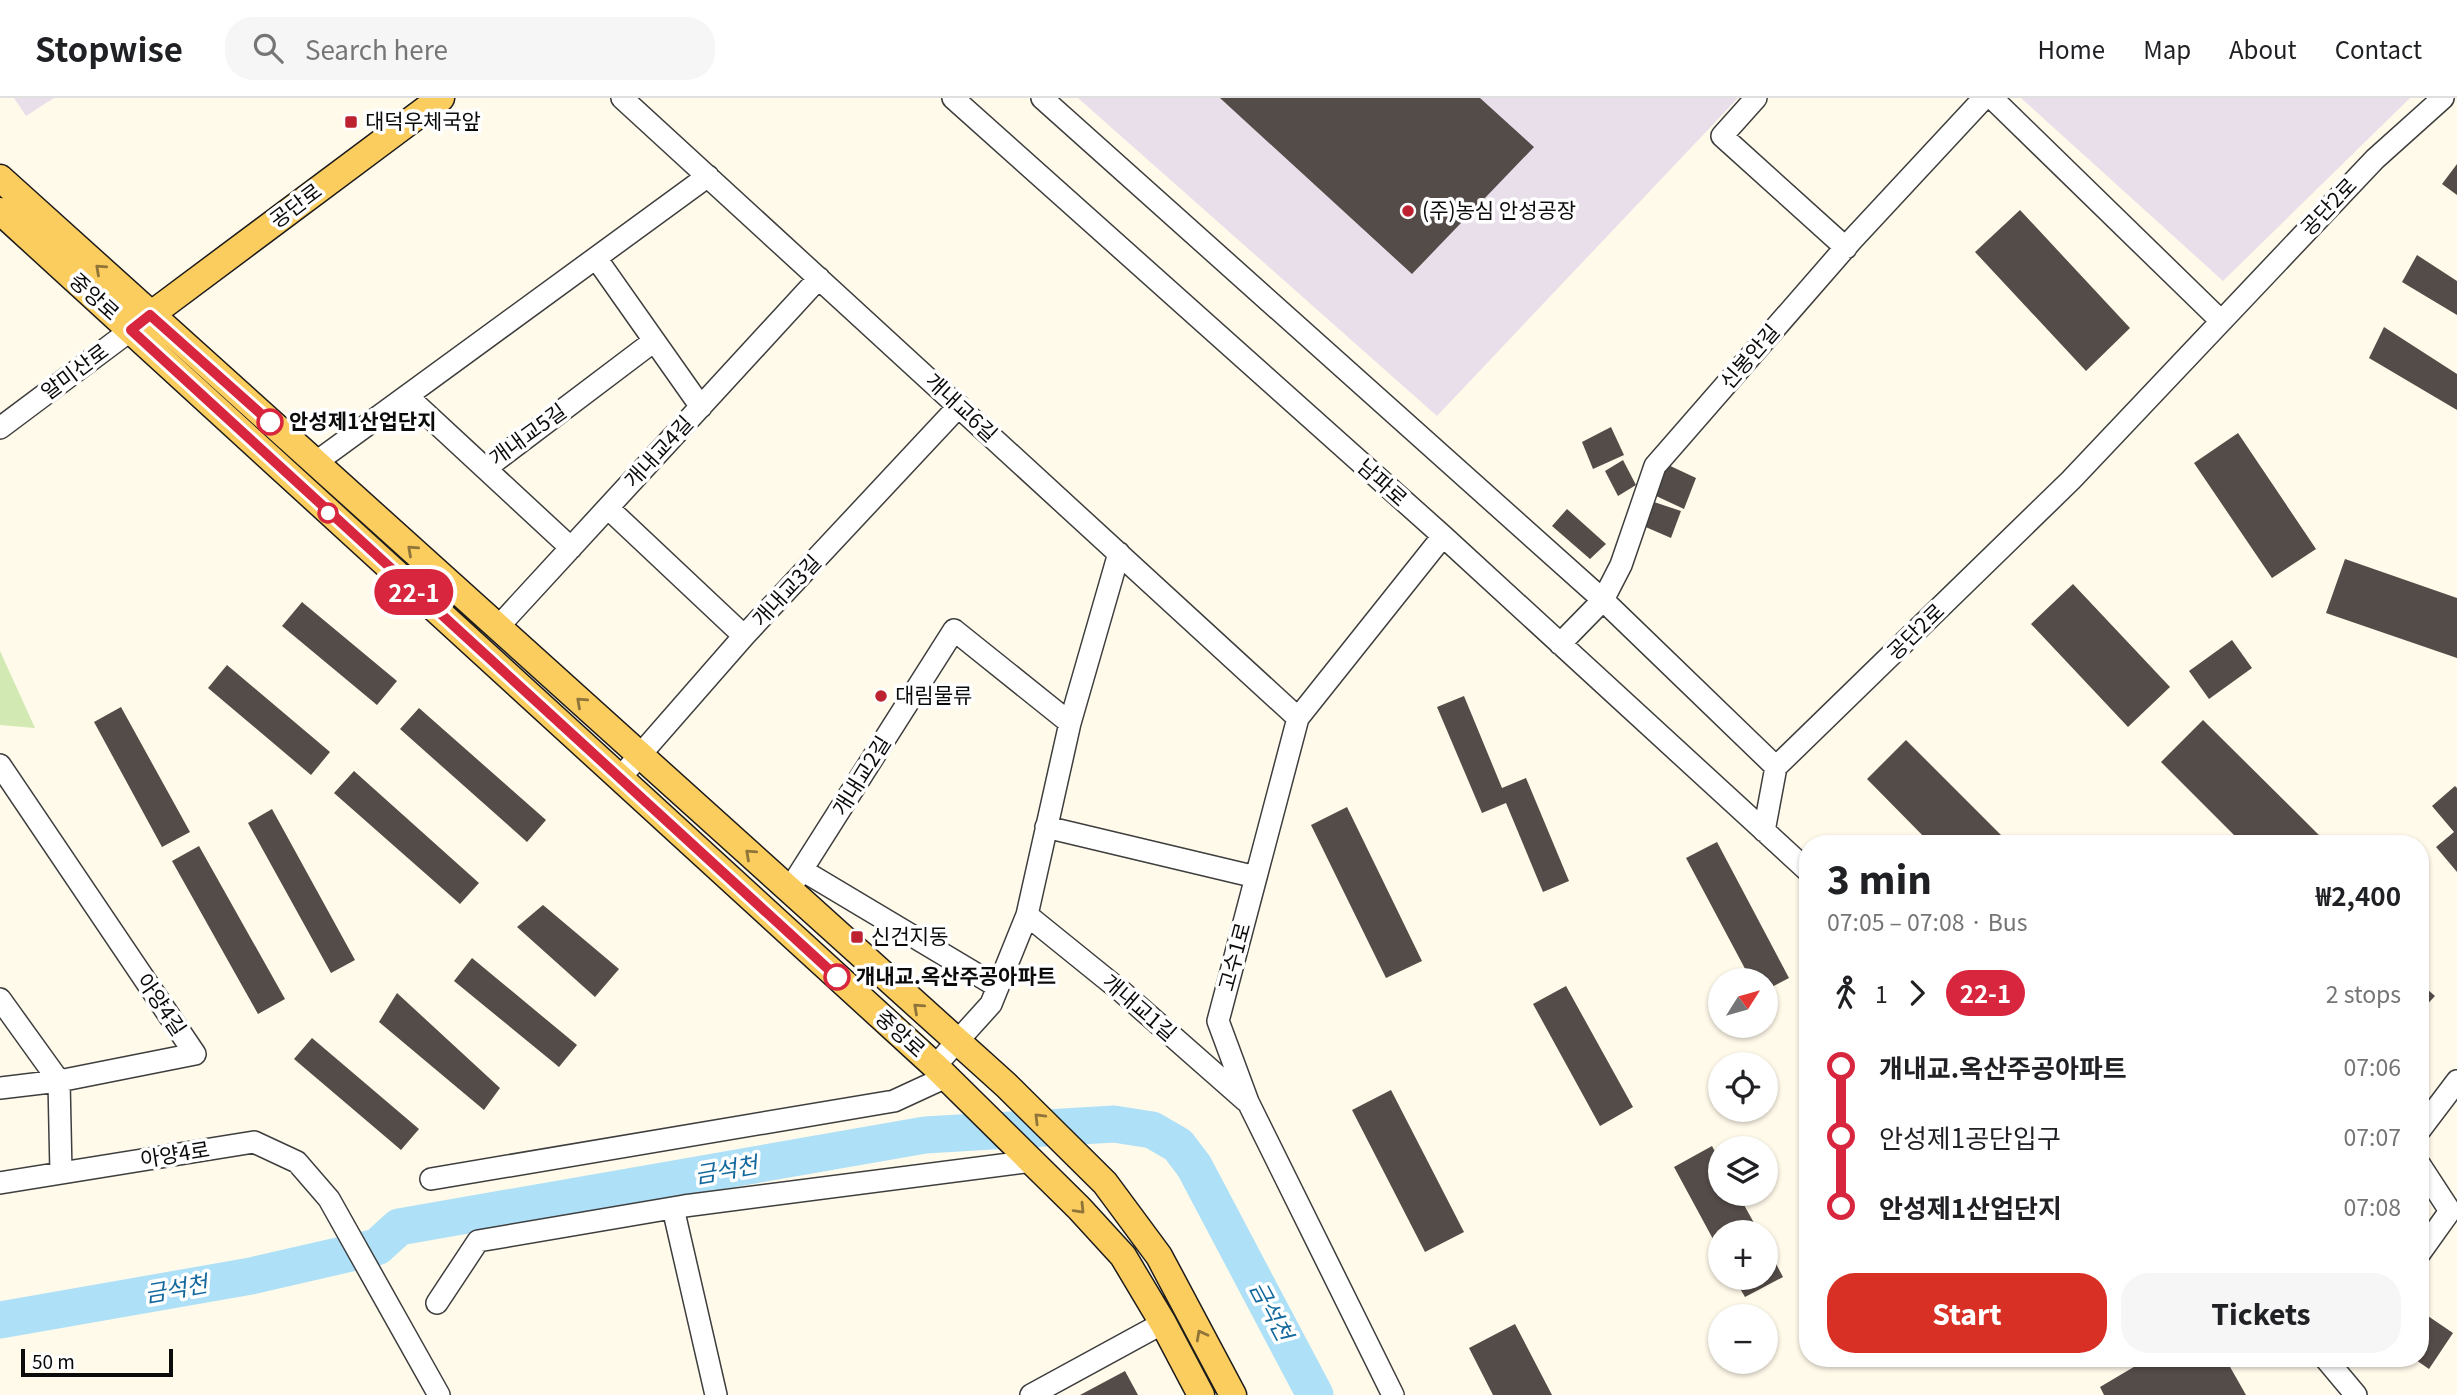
<!DOCTYPE html>
<html lang="en">
<head>
<meta charset="utf-8">
<style>
  :root { --surface:#fff; --page:#f6f6f6; --text:#202124; --muted:#757577; --line:#e0e0e0; --accent:#d93025 }
  body { margin:0; font-family:Georgia,"Noto Sans KR",serif; background:var(--page); color:var(--text); height:100vh; display:flex; flex-direction:column; font-size:26px; white-space:nowrap }
  * { box-sizing:border-box; margin:0 }
  p { font-size:23px; color:var(--muted) }
  .icon { flex:none; width:38px; height:38px; fill:none; stroke:currentColor; stroke-width:2; stroke-linecap:round; stroke-linejoin:round }
  .map { position:relative; flex:1; overflow:hidden }
  .sheet { position:absolute; left:1799px; top:737px; width:630px; height:532px; display:flex; flex-direction:column; background:var(--surface); border-radius:28px; box-shadow:0 2px 5px #0004 }
  .sheet>* { flex:none }
  .badge { padding:0 14px; border-radius:23px; font-size:24px; line-height:46px }
  .needle { width:46px; rotate:53deg }
  .controls { position:absolute; left:1708px; top:870px; display:grid; gap:14px }
  .controls a { display:grid; place-items:center; width:70px; height:70px; border-radius:50%; background:var(--surface); box-shadow:0 2px 5px #0004; font-size:35px }
  .scale { position:absolute; left:21px; bottom:18px; width:152px; box-sizing:border-box; padding-left:7px; border:4px solid #0b0b0b; border-top:0; font-size:19px; line-height:24px; white-space:nowrap; color:#0b0b0b; -webkit-text-stroke:5px #fff; paint-order:stroke }
  .map>.badge { position:absolute; translate:-50% -50%; box-shadow:0 0 0 4px #fff }
  .legs { display:flex; align-items:center; gap:10px; height:77px; padding:0 28px; font-size:23px }
  .legs p { margin-inline-start:auto }
  .head { display:flex; align-items:center; justify-content:space-between; height:119px; padding:0 28px }
  h1 { font-size:38px; font-weight:800; line-height:52px }
  .cta { display:flex; gap:14px; margin-top:auto; padding:14px 28px }
  .cta a { flex:1; height:80px; border-radius:28px; background:var(--accent); color:#fff; font-size:28px; font-weight:800; line-height:80px; text-align:center }
  .cta a+a { background:var(--page); color:var(--text) }
  ul { padding:0 28px; list-style:none }
  li { display:flex; align-items:center; gap:24px; height:70px; font-size:26px }
  li i { display:grid; place-items:center; width:10px; height:100%; margin:0 9px; background:currentColor }
  li i::after { content:''; width:18px; height:18px; margin:-9px; border:5px solid; border-radius:50%; background:var(--surface) }
  li p { margin-inline-start:auto }
  li:first-child i { background:linear-gradient(#0000 50%,currentColor 0) }
  li:last-child i { background:linear-gradient(currentColor 50%,#0000 0) }
  header { display:flex; align-items:center; gap:42px; box-sizing:border-box; height:98px; padding:0 35px; background:var(--surface); border-bottom:2px solid var(--line) }
  header strong { font-size:33px }
  nav { display:flex; gap:38px; margin-inline-start:auto; font-size:24px }
  .search { width:490px; height:63px; background:var(--page); display:flex; align-items:center; gap:18px; box-sizing:border-box; padding:0 24px; border-radius:28px; color:var(--muted); font-size:26px }
  .map>svg:first-child { display:block }
</style>
</head>
<body>
<header>
<strong>Stopwise</strong>
<div class="search"><svg class="icon" aria-label="search" viewBox="0 0 24 24"><circle cx="10" cy="10" r="6"/><path d="M15 15l6 6"/></svg>Search here</div>
<nav><a>Home</a><a>Map</a><a>About</a><a>Contact</a></nav>
</header>
<div class="map">
<svg width="2457" height="1297" viewBox="0 0 2457 1297">
  <rect width="100%" height="100%" fill="#fffaea"/>
  <path fill="#e9dfeb" d="M14,0H54L26,18Z
    M1078,0H1738L1437,318Z
    M2021,0H2410L2223,183Z"/>
  <path fill="#d2e9b4" d="M0,553L35,630L0,627Z"/>
  <g fill="none" stroke-linecap="round" stroke-linejoin="round">
    <path stroke="#aee0f7" stroke-width="37" d="M0,1222L251,1178L377,1149L399,1129L925,1037L1114,1026L1152,1032L1178,1047L1194,1068L1315,1297"/>
  </g>
  <path fill="#544c48" d="M1220,0H1480L1534,49L1412,176Z
    M2457,66V97L2442,86Z
    M2020,112L2130,230L2086,273L1975,154Z
    M2417,157L2457,183V217L2402,184Z
    M2384,229L2457,276V312L2369,260Z
    M1611,329L1624,357L1593,371L1582,344Z
    M2238,335L2316,451L2272,480L2194,365Z
    M1623,362L1636,387L1618,398L1605,373Z
    M1664,365L1696,380L1684,411L1654,397Z
    M1651,403L1681,413L1671,440L1641,427Z
    M1567,411L1606,446L1590,461L1552,428Z
    M2345,461L2457,500V560L2326,515Z
    M2073,486L2170,589L2128,629L2031,526Z
    M302,504L397,583L377,607L282,528Z
    M2232,542L2252,570L2209,601L2189,573Z
    M227,567L330,654L311,677L208,590Z
    M1464,598L1502,690L1526,680L1569,783L1543,794L1506,705L1482,715L1437,609Z
    M121,609L190,734L162,749L94,624Z
    M419,610L546,722L527,744L400,631Z
    M2203,622L2328,746H2243L2161,664Z
    M1906,642L2007,743L2004,746H1931L1867,681Z
    M354,673L479,785L460,806L334,695Z
    M2455,688L2457,690V774L2436,749L2454,734L2432,708Z
    M1347,709L1422,863L1386,880L1311,727Z
    M272,711L355,862L331,875L248,725Z
    M1717,744L1789,880L1766,892V882H1751L1686,760Z
    M199,748L285,901L258,916L172,763Z
    M543,807L619,871L595,899L517,829Z
    M472,860L577,947L559,969L454,883Z
    M2420,885L2435,898L2420,914Z
    M1566,888L1633,1009L1600,1028L1533,906Z
    M397,895L500,990L484,1012L379,924Z
    M312,940L419,1031L401,1052L294,961Z
    M1391,992L1464,1134L1425,1154L1352,1012Z
    M1712,1048L1720,1063V1096H1738L1759,1134H1720V1154L1674,1069Z
    M1766,1147L1783,1179L1745,1199L1734,1180H1766Z
    M2425,1216L2453,1235L2429,1271L2413,1260H2420V1224Z
    M1515,1226L1552,1297H1493L1469,1250Z
    M2149,1260H2225L2246,1297H2104L2100,1289Z
    M1125,1273L1138,1297H1080Z"/>
  <g fill="none" stroke-linecap="round" stroke-linejoin="round">
    <defs>
      <path id="minor" d="M622,0L1298,620
        M953,0L1443,438L1808,773
        M1042,0L1603,502L1776,669
        M1756,0L1722,38L1846,150
        M1992,0L2220,222
        M596,160L701,309
        M407,298L571,450
        M0,330L131,232
        M315,365L708,78
        M486,370L654,243
        M608,410L744,538
        M498,529L819,180
        M1560,546L1603,502L1621,467L1655,368L1852,142L1984,0
        M0,667L195,956L59,983L61,1075
        M1776,669L2071,382L2375,61L2443,0
        M619,681L744,538L959,308
        M1046,729L1256,779
        M1764,733L1776,669
        M802,772L998,889
        M789,792L954,532L1070,625
        M1027,817L1121,893L1246,1003
        M0,901L59,983L0,990
        M935,968L991,906L1027,817L1070,625L1119,455
        M2420,1032L2457,983
        M2420,1067L2450,1113L2420,1155
        M431,1081L894,1003L946,979
        M0,1085L254,1044L297,1064L329,1101L439,1297
        M673,1110L716,1297
        M437,1205L478,1143L684,1108L1032,1063
        M2325,1260L2356,1297
        M1031,1297L1163,1225
        M1393,1297L1248,1004L1218,923L1298,620L1443,438"/>
      <path id="major" d="M0,80L1006,987L1105,1085L1159,1158L1233,1297
        M0,113L935,968L1079,1110L1123,1158L1163,1225L1201,1297
        M137,227L441,0"/>
    </defs>
    <use href="#minor" stroke="#3e3e3e" stroke-width="24"/>
    <use href="#major" stroke="#1c1c1c" stroke-width="29"/>
    <use href="#minor" stroke="#fff" stroke-width="21"/>
    <use href="#major" stroke="#fbcc5e" stroke-width="26"/>
  </g>
  <defs><path id="oneway-chevron" d="M-2-3.5L2.5 0L-2 3.5" fill="none" stroke-width="1.6" stroke-linecap="round" stroke-linejoin="round" transform="scale(1.75)"/></defs>
  <g stroke="#8f7539">
    <use href="#oneway-chevron" transform="translate(100 171) rotate(-138)"/>
    <use href="#oneway-chevron" transform="translate(412 452) rotate(-138)"/>
    <use href="#oneway-chevron" transform="translate(581 604) rotate(-138)"/>
    <use href="#oneway-chevron" transform="translate(750 756) rotate(-138)"/>
    <use href="#oneway-chevron" transform="translate(918 910) rotate(-138)"/>
    <use href="#oneway-chevron" transform="translate(1039 1020) rotate(-135)"/>
    <use href="#oneway-chevron" transform="translate(1080 1111) rotate(46)"/>
    <use href="#oneway-chevron" transform="translate(1201 1237) rotate(-118)"/>
  </g>
  <g fill="none" stroke-linecap="round" stroke-linejoin="round">
    <defs>
      <path id="line-1" d="M270,324L150,217L131,232L837,879"/>
    </defs>
    <use href="#line-1" stroke="#fff" stroke-width="16"/>
    <use href="#line-1" stroke="#d7263d" stroke-width="10"/>
  </g>
  <g fill="#bd2231" stroke="#fff" stroke-width="2.5">
    <rect x="344" y="17" width="14" height="14" rx="3.5"/>
    <circle cx="1408" cy="113" r="7"/>
    <circle cx="881" cy="598" r="7"/>
    <rect x="850" y="832" width="14" height="14" rx="3.5"/>
  </g>
  <g fill="#fff" stroke="#d7263d" stroke-width="3.5">
    <circle cx="270" cy="324" r="12"/>
    <circle cx="328" cy="415" r="9"/>
    <circle cx="837" cy="879" r="12"/>
  </g>
  <g text-anchor="middle" stroke-width="7" stroke-linejoin="round" paint-order="stroke">
    <g font-size="21" fill="#0b0b0b" stroke="#fff" text-anchor="start">
      <text x="365" y="31">대덕우체국앞</text>
      <text x="1422" y="120">(주)농심 안성공장</text>
      <text x="895" y="605">대림물류</text>
      <text x="871" y="846">신건지동</text>
    </g>
    <g font-size="21" fill="#0b0b0b" stroke="#fff">
      <text transform="translate(296 108) rotate(-37)" y="7">공단로</text>
      <text transform="translate(2329 109) rotate(-46)" y="7">공단2로</text>
      <text transform="translate(94 199) rotate(42)" y="7">중앙로</text>
      <text transform="translate(1750 259) rotate(-49)" y="7">신봉안길</text>
      <text transform="translate(75 274) rotate(-37)" y="7">알미산로</text>
      <text transform="translate(961 310) rotate(43)" y="7">개내교6길</text>
      <text transform="translate(528 337) rotate(-36)" y="7">개내교5길</text>
      <text transform="translate(659 354) rotate(-47)" y="7">개내교4길</text>
      <text transform="translate(1382 385) rotate(42)" y="7">남파로</text>
      <text transform="translate(787 493) rotate(-47)" y="7">개내교3길</text>
      <text transform="translate(1916 534) rotate(-44)" y="7">공단2로</text>
      <text transform="translate(862 678) rotate(-58)" y="7">개내교2길</text>
      <text transform="translate(1235 859) rotate(-75)" y="7">고수1로</text>
      <text transform="translate(161 907) rotate(56)" y="7">아양4길</text>
      <text transform="translate(1139 910) rotate(41)" y="7">개내교1길</text>
      <text transform="translate(900 936) rotate(42)" y="7">중앙로</text>
      <text transform="translate(175 1057) rotate(-9)" y="7">아양4로</text>
    </g>
    <g font-size="21" font-weight="bold" fill="#0b0b0b" stroke="#fff" text-anchor="start">
      <text x="289" y="331">안성제1산업단지</text>
      <text x="856" y="886">개내교.옥산주공아파트</text>
    </g>
    <g font-size="23" font-style="italic" fill="#13699e" stroke="#fff">
      <text transform="translate(726 1072) rotate(-10)" y="8">금석천</text>
      <text transform="translate(176 1191) rotate(-10)" y="8">금석천</text>
      <text transform="translate(1271 1213) rotate(62)" y="8">금석천</text>
    </g>
  </g>
</svg>
<div class="controls">
<a><svg class="needle" viewBox="-14 -14 28 28"><path d="M0-13l5 13h-10z" fill="#e53935"/><path d="M0 13l5-13h-10z" fill="#757577"/></svg></a>
<a><svg class="icon" aria-label="locate" viewBox="0 0 24 24"><circle cx="12" cy="12" r="6"/><path d="M12 2v4M12 18v4M2 12h4M18 12h4"/></svg></a>
<a><svg class="icon" aria-label="layers" viewBox="0 0 24 24"><path d="M12 4l9 5-9 5-9-5zM3 14l9 5 9-5"/></svg></a>
<a>+</a>
<a>−</a>
</div>
<div class="scale">50 m</div>
<b class="badge" style="left:414px;top:494px;background:#d7263d;color:#fff">22-1</b>
<section class="sheet">
<div class="head"><div><h1>3 min</h1><p>07:05 – 07:08 · Bus</p></div><b>₩2,400</b></div>
<div class="legs"><svg class="icon" aria-label="walk" viewBox="0 0 24 24"><circle cx="13" cy="4" r="2"/><path d="M13 8l-2 6 4 7M11 14l-3 7M7 12l3-4h3l4 4"/></svg>1<svg class="icon" aria-label="forward" viewBox="0 0 24 24"><path d="M9 5l7 7-7 7"/></svg><b class="badge" style="background:#d7263d;color:#fff">22-1</b><p>2 stops</p></div>
<ul>
<li><i style="color:#d7263d"></i><b>개내교.옥산주공아파트</b><p>07:06</p></li>
<li><i style="color:#d7263d"></i><span>안성제1공단입구</span><p>07:07</p></li>
<li><i style="color:#d7263d"></i><b>안성제1산업단지</b><p>07:08</p></li>
</ul>
<div class="cta"><a>Start</a><a>Tickets</a></div>
</section>
</div>
</body>
</html>
